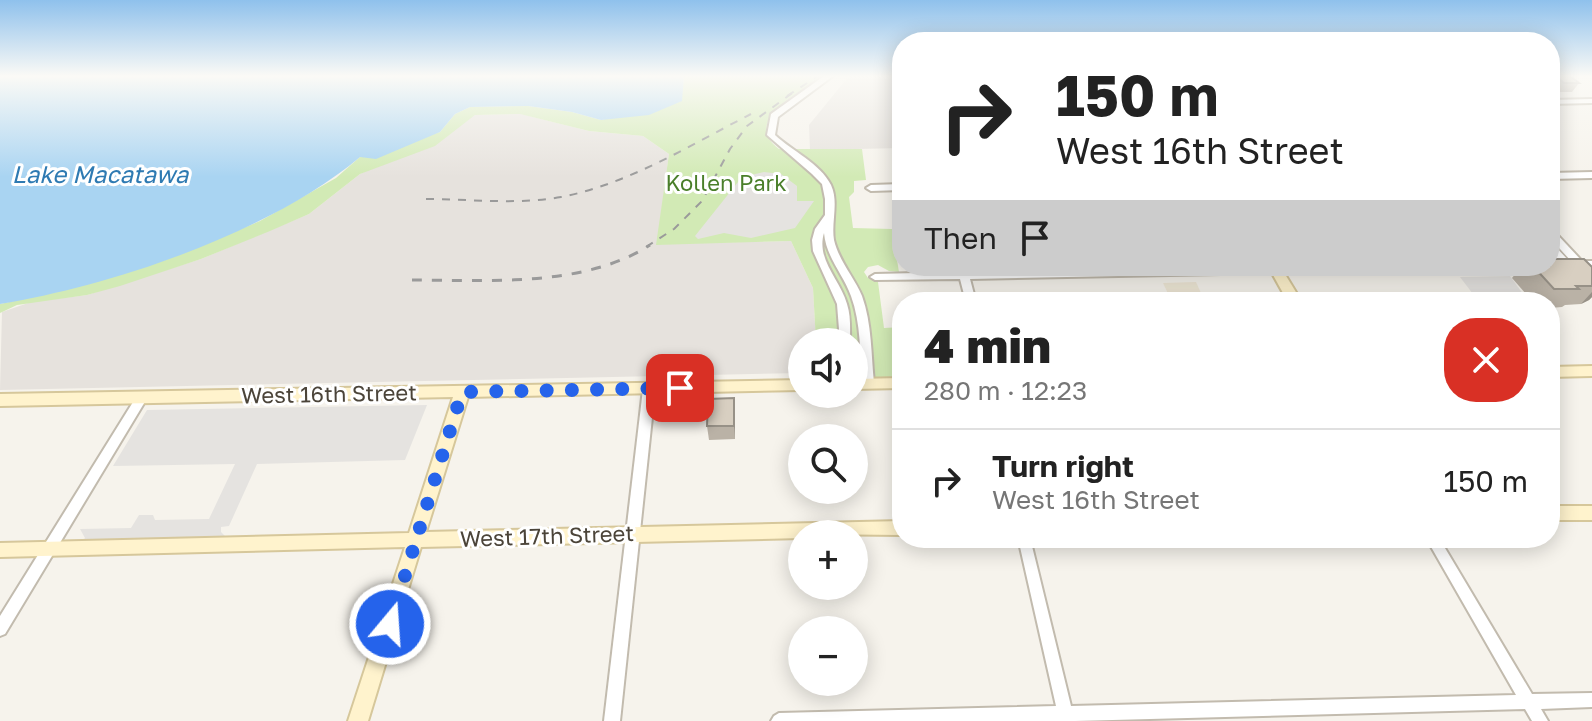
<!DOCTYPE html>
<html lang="en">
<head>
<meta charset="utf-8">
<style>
  body { margin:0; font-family:"Golos Text",sans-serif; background:#f2f2f2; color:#222; height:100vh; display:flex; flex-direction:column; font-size:30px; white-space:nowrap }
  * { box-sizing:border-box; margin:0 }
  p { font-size:26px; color:#767676 }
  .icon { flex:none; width:44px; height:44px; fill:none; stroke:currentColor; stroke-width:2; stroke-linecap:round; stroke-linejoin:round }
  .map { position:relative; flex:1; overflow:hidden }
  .sheet { position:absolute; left:892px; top:292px; width:668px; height:256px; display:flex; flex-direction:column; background:#fff; border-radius:32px; box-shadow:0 4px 20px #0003 }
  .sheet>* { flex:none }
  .top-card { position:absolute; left:892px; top:32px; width:668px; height:244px; border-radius:32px; box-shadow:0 4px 20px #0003; background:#fff; color:#222; overflow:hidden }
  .controls { position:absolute; left:788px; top:328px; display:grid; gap:16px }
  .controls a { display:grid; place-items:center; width:80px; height:80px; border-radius:50%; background:#fff; box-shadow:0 4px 20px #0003; font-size:40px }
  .pin { position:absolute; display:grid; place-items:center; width:68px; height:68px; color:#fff; margin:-34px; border-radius:16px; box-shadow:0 4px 12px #0006 }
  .me { position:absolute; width:88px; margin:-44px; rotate:18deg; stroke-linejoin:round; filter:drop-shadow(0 0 6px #0008) }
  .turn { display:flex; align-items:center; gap:28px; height:168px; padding:0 32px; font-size:36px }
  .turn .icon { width:104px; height:104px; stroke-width:2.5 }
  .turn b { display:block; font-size:56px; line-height:68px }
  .then { display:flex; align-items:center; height:76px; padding:0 32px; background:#0003; gap:16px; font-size:30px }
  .round { display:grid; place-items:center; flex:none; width:84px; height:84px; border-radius:32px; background:#f2f2f2 }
  .head { display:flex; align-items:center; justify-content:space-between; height:136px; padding:0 32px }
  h1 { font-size:48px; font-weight:800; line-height:60px }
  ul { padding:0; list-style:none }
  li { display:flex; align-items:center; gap:24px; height:104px; padding:0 32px; border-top:2px solid #e0e0e0 }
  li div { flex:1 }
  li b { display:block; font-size:30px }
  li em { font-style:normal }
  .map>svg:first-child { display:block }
</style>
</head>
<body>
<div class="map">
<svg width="1592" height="721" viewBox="0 0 1592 721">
  <rect width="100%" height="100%" fill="#f6f3ec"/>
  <g fill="#e6e2dd">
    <polygon points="849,76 902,76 902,148 810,150 809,125"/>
    <polygon points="521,114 589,131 643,136 669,154 657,244 791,241 813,288 816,342 802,342 802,373 0,390 2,312 31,302 87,295 201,259 309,214 360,174 475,115"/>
  </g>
  <polygon fill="#efe8d6" points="1196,282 1205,302 1172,302 1163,283"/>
  <path fill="#d2eab5" d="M684,76h140c-22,15 -84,44 -45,73h83l4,31 -12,1v11l-5,5 4,31 39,1 7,43 -10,-1 -11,-6 -10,2 -4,5 4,6 10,4 6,46 18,-1v50h-48v-35h-38l-3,-54 -22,-47 -135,4 13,-91 -26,-18 -54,-5 -69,-17 -45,1 -40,31 -75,28 -51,40 -39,17 -69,28 -81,27 -33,9 -70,10 -17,8v-9l65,-14 100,-30 95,-39 76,-43 25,-22 79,-24 15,-18 15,-7 58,-1 44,6 29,8 80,-19z"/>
  <g fill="#e5e3e0">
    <polygon points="764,172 781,174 797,186 797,201 814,201 795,228 751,238 724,233 698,239 695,236 742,177"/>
    <polygon points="1510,276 1529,302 1479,302 1460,277"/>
    <polygon points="427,405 405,460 257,464 229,526 221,527 221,532 226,537 82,542 85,538 80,529 131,528 139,515 153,515 155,520 209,519 235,464 113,466 147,410"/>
  </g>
  <path fill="#a9d4f2" d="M0,76h684l-2,25 -33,14 -48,5 -29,-8 -44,-6 -58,1 -15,7 -15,18 -64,27 -16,-2c-89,75 -245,128 -360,147z"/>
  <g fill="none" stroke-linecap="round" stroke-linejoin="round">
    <defs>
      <g id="street">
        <path d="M824,76h9l-55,41 -3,18c17,16 45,28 56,50 8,17 0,37 3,55 5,21 20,37 28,56 10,28 9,58 12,87l-2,3h-8l-2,-3c-2,-29 -1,-60 -11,-87 -8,-22 -25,-39 -27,-63 -8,27 16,46 23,71 4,12 3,26 3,38h-10l-3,-38 -24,-53 -1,-11 3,-11 10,-14v-16l-3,-15 -10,-10 -45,-39 4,-21z"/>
        <polygon points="1592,99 1592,103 1550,104 1550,100"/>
        <polygon points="1592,172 1592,178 1550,179 1550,173"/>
        <polygon points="902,184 902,190 871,191 866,188 871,185"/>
        <polygon points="1550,229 1553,230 1582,261 1592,261 1592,267 1588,267 1592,272 1592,281 1588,280 1577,268 1575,268 1576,270 1575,272 1571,273 1564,268 1546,267 1546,266 1550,266 1550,262 1558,261 1550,252 1550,243 1553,244 1569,261 1571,261 1550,238"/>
        <polygon points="957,266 967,266 968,272 1288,266 1475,266 1470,269 970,279 976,302 966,302 960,279 875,280 870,277 875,274 959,272"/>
        <polygon points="649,385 653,386 655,389 620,721 604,721 643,389 645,386"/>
        <polygon points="142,393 146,394 148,397 146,400 5,634 0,636 0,616 138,394"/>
        <polygon points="1018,538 1030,538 1071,706 1516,695 1426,538 1439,538 1532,694 1592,693 1592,707 1541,709 1548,721 1532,721 1525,709 1075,721 771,721 774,716 779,713 1056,706"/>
      </g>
      <g id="secondary">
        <polygon points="1268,266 1280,266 1302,302 1288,302"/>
        <polygon points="1592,366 1592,376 1550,377 1550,367"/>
        <polygon points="902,378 902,388 854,389 854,379"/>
        <polygon points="802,380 802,390 468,397 426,532 902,521 902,535 802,534 802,538 421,547 368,721 348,721 405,547 0,557 0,543 409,533 453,397 0,406 0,394"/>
        <rect x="1550" y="506" width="42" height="14"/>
      </g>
    </defs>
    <use href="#street" stroke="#c2bbae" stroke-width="4"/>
    <use href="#secondary" stroke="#d6c79b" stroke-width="4"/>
    <use href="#street" fill="#fff" fill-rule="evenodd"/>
    <use href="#secondary" fill="#fff3cd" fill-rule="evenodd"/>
    <g stroke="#9a9a9a" stroke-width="2" stroke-dasharray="8 8" stroke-linecap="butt">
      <polyline points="787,96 818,76"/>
      <path d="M426,199c45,0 90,6 135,-2 68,-13 129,-52 190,-83"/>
      <polyline points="646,247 674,229 702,201 730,149 747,126 795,91"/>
    </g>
    <path stroke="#9a9a9a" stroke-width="3" stroke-dasharray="10 10" stroke-linecap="butt" d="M412,280c76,0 171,8 238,-35"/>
  </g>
  <g fill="#bab2a6">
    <polygon points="1550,76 1570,76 1579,83 1572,92 1558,92 1550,85"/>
    <polygon points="1522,266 1592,267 1592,297 1589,300 1581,304 1565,305 1562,307 1550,308 1550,302 1533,302 1512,278"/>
    <polygon points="734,398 735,439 709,440 707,426"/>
  </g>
  <g fill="#979187">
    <polygon points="1592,292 1592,297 1589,300 1581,304"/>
    <polygon points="734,398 735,412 735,439 734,426"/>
  </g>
  <g fill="#d8cfc1" stroke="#979187" stroke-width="2">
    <polygon points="1556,76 1570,76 1579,83 1564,83"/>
    <polygon points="1550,259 1584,259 1592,267 1592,286 1576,286 1579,289 1554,289 1533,266 1550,266"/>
    <polygon points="734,398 734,426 707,426 708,399"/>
  </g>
  <linearGradient id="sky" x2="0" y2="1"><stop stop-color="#8fc1ec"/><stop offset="0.43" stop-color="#fbfaf6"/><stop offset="1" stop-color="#fbfaf6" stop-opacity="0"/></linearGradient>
  <rect width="1592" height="177" fill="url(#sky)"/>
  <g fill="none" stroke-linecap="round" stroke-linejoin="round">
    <polyline stroke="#2563eb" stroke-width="14" stroke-dasharray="0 25.2" points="390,624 462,392 680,388"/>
  </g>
  <g text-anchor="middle" stroke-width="6" stroke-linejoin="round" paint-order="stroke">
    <g font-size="22" fill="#4a7f2a" stroke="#fff">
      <text x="726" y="191">Kollen Park</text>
    </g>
    <g font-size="22" fill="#4b4439" stroke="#fff">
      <text transform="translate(329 394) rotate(-1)" y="8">West 16th Street</text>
      <text transform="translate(547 536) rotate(-2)" y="8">West 17th Street</text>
    </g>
    <g font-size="24" font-style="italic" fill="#2e7ab2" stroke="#fff">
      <text x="100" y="183">Lake Macatawa</text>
    </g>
  </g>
</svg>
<div class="controls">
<a><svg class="icon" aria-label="sound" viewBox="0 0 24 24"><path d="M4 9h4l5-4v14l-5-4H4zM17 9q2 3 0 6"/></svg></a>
<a><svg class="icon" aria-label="search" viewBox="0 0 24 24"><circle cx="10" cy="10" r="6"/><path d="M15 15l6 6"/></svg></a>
<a>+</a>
<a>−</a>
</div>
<div class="pin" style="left:680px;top:388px;background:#d93025"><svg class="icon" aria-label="arrive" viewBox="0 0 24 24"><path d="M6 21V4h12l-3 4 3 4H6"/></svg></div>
<svg class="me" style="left:390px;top:624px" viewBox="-20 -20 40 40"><circle r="17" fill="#2563eb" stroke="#fff" stroke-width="3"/><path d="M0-11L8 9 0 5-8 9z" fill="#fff"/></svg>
<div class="top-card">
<div class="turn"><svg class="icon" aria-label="right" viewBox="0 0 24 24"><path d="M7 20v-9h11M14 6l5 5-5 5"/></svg><div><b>150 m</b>West 16th Street</div></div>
<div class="then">Then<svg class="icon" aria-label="arrive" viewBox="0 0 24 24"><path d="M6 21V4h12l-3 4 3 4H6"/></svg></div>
</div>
<section class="sheet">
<div class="head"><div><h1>4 min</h1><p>280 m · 12:23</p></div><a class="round" style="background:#d93025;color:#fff"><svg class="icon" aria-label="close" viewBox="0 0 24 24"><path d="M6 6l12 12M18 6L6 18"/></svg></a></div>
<ul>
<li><svg class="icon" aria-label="right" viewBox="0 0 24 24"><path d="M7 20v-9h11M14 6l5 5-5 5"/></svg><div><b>Turn right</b><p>West 16th Street</p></div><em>150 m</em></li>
</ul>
</section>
</div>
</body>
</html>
